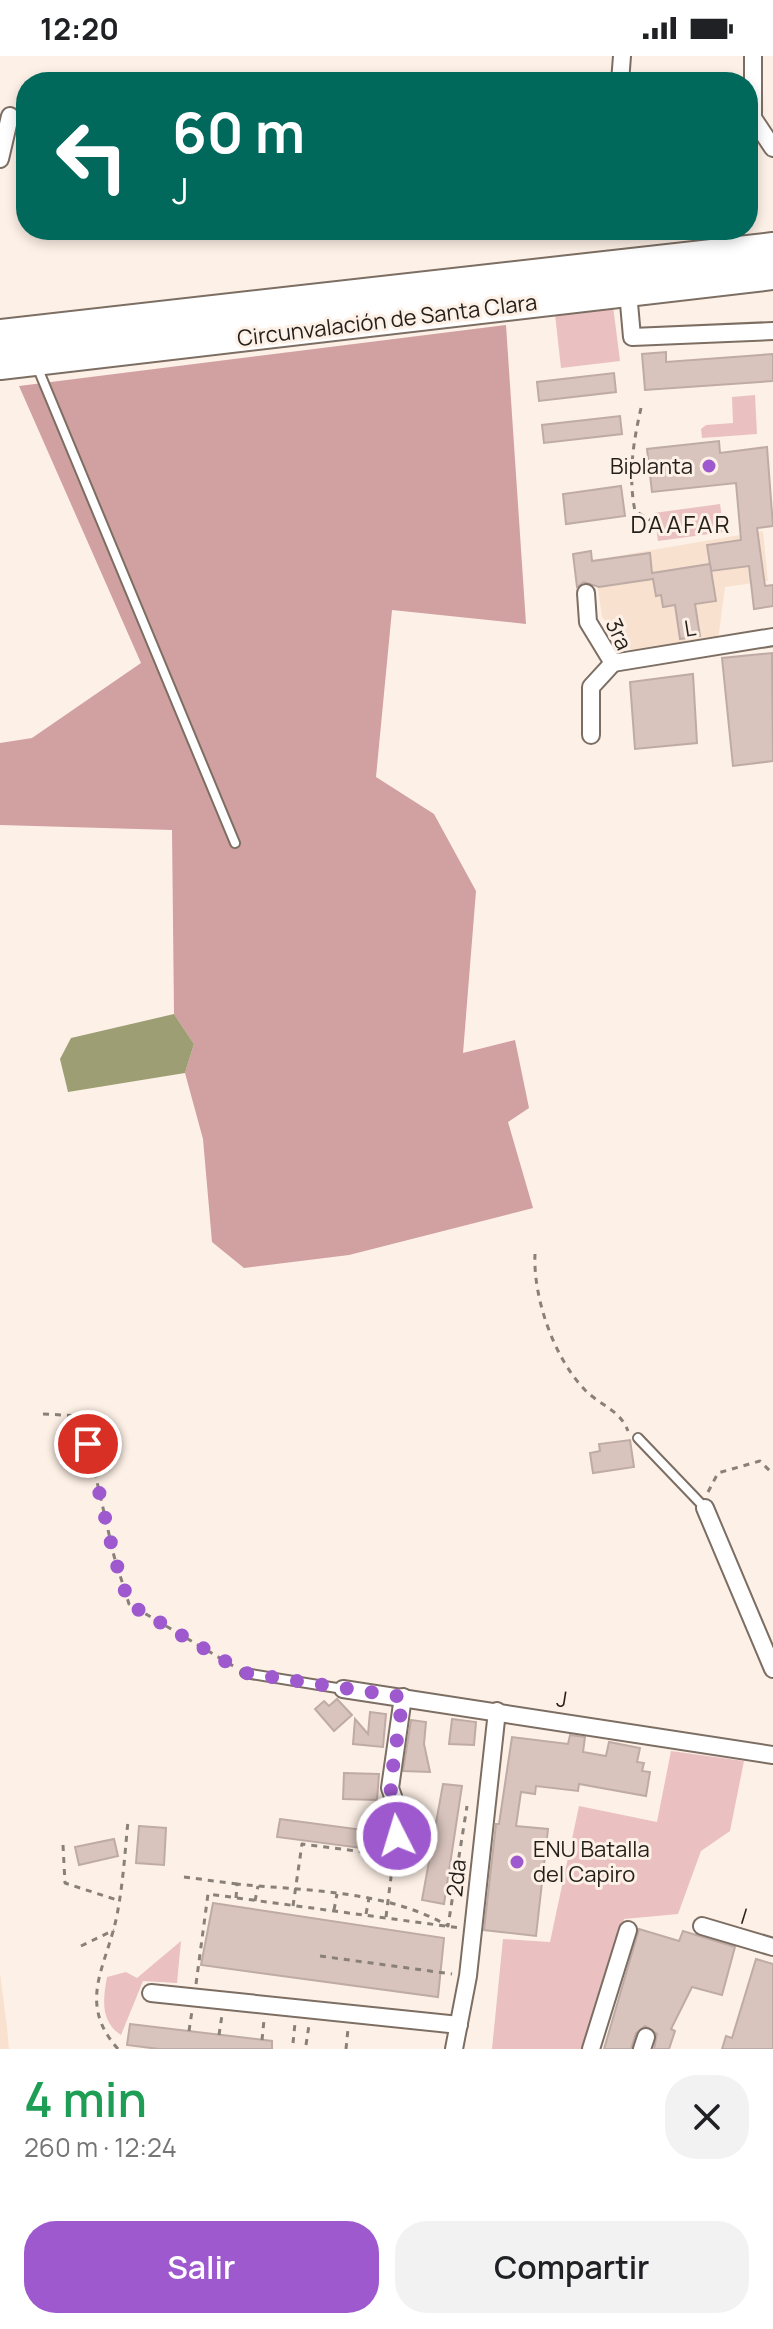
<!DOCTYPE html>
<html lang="es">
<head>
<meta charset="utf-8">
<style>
  body { margin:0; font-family:Manrope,sans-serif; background:#f2f2f2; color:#202124; height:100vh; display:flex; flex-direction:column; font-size:30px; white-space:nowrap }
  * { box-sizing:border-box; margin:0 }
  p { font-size:26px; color:#757577 }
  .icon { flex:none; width:44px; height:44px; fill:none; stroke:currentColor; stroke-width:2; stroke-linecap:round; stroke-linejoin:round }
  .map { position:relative; height:1993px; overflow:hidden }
  .panel { display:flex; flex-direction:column; background:#fff; flex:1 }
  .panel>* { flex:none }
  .top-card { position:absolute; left:16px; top:16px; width:742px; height:168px; border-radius:32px; box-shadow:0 4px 12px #0003; background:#00695c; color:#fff; overflow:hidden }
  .pin { position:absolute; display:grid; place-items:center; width:68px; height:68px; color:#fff; margin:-34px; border:4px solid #fff; border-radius:50%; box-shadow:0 2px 8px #0007 }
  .me { position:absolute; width:88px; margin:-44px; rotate:355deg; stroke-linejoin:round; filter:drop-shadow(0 0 6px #0008) }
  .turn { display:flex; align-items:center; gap:28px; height:168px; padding:0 24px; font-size:36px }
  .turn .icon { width:104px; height:104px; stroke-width:2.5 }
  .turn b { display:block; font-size:56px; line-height:68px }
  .round { display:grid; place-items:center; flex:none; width:84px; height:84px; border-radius:32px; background:#f2f2f2 }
  .summary { display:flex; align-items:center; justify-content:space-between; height:136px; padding:0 24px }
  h1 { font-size:48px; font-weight:600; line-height:60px; color:#1e9e55 }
  .action { display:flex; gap:16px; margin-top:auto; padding:16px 24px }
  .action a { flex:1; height:92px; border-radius:32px; background:#9e59ce; color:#fff; font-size:32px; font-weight:600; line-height:92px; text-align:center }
  .action a+a { background:#f2f2f2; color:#202124 }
  .status { display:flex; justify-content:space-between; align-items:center; height:56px; padding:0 40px; background:#fff; direction:ltr }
  .status svg { height:22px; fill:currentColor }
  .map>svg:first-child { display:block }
</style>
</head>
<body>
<div class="status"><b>12:20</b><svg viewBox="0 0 49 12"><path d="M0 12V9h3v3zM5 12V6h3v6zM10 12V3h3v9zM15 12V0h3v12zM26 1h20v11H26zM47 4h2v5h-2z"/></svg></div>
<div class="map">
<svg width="773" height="1993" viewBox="0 0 773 1993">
  <rect width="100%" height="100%" fill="#fdf0e6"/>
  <g fill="#f8e2cf">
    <polygon points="763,475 768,525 725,531 718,584 631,594 602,561 594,504"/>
    <polygon points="0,1917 7,1971 9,1993 0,1993"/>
  </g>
  <g fill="#eac0c1">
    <polygon points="613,250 620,305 561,312 555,258"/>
    <polygon points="755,339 757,378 702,382 701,373 706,369 733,367 732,341"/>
    <polygon points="720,448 724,476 658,485 654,457"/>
    <polygon points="671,1695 744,1705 730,1775 701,1795 678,1858 624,1863 582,1993 492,1993 503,1883 550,1886 579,1750 657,1766"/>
    <path d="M181,1885l-4,42 -34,-2 -22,54c-21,-14 -18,-36 -14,-58l19,-5 11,6z"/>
  </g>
  <polygon fill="#d1a0a1" points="506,269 526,568 392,554 376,721 434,758 476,835 463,997 515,984 529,1052 508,1066 533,1152 349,1199 244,1212 212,1186 203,1083 185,1017 194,988 174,958 172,774 0,769 0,687 32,682 141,607 19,330"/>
  <polygon fill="#9e9e75" points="174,958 194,988 185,1017 68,1036 60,1003 71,982"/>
  <g fill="#d8c4bd" stroke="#bfaba5" stroke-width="2">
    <polygon points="666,296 666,306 773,298 773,325 645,334 642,298"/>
    <polygon points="614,317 616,336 539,345 537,326"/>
    <polygon points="620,360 622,378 544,387 542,369"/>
    <polygon points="719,385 720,397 767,391 773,470 757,472 765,530 773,529 773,550 754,553 749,510 711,515 707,489 741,484 736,427 652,436 647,393"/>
    <polygon points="621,430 625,460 566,468 563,438"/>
    <polygon points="591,495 592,505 650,497 652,517 710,508 716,545 695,548 700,580 680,583 675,549 663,551 661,539 656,540 653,523 599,531 584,526 577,531 573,498"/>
    <polygon points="772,597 773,705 733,710 722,602"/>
    <polygon points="693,618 697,687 635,693 630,626"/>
    <polygon points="630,1384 634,1411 593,1417 590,1397 600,1395 599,1388"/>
    <polygon points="337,1643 352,1659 334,1675 315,1653 324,1645 329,1650"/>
    <polygon points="370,1656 386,1658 383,1691 353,1688 355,1663 368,1678"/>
    <polygon points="452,1663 476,1666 474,1689 449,1688"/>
    <polygon points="411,1664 426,1666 424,1688 430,1716 403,1715"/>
    <polygon points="570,1679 585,1681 583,1696 606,1700 609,1686 640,1692 637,1706 644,1707 642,1715 650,1716 646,1740 579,1728 578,1735 536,1730 535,1738 521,1736 516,1770 548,1773 536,1880 484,1874 496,1768 499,1768 512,1681 568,1688"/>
    <polygon points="344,1717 379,1718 377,1744 343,1743"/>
    <polygon points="443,1728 462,1730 444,1848 422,1844"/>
    <polygon points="280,1763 386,1777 384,1795 277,1781"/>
    <polygon points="139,1770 166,1772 164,1809 136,1807"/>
    <polygon points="114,1783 118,1800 79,1809 75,1791"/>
    <polygon points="213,1847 444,1882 438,1941 201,1909"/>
    <polygon points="639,1873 679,1885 683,1875 735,1891 722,1939 692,1931 671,1973 675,1975 669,1993 654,1993 657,1978 645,1970 636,1977 631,1993 604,1993"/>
    <polygon points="756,1903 773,1908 773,1993 722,1993 726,1980 732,1982"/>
    <polygon points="130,1968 272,1985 272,1993 159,1993 127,1989"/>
  </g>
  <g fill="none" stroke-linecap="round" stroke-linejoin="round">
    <defs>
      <g id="lane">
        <polyline points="36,308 235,787"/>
        <polyline points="638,1382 705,1452"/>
        <polyline points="245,1617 343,1633"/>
      </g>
      <g id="street">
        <polyline points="753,0 753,62 773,92"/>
        <polyline points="620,26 622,0"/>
        <polyline points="0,103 10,60"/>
        <polyline points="628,236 632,281 773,275"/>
        <polyline points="586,537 588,566 613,607 591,631 591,679"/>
        <polyline points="613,607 773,581"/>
        <polyline points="705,1452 773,1613"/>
        <polyline points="343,1633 773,1699"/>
        <polyline points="394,1800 400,1760 390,1732 403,1641"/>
        <polyline points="702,1870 773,1891"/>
        <polyline points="151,1937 459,1969"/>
        <polyline points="454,1993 468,1920 497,1655"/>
        <polyline points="591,1993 628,1874"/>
        <polyline points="642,1993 646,1981"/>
      </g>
      <g id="highway">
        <polyline points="0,279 773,192"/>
        <polyline points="0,308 773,218"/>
      </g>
    </defs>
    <use href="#lane" stroke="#7c6e63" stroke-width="12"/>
    <use href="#street" stroke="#7c6e63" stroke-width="20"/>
    <use href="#highway" stroke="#7c6e63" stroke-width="34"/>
    <g stroke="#898079" stroke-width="3" stroke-dasharray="6 6" stroke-linecap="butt">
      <path d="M641,352c-8,35 -13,68 -6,103l20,12"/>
      <path d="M535,1198c-2,44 19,104 50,136 16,16 35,20 43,41"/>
      <polyline points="43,1358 82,1360 114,1500 129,1548 235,1611"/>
      <polyline points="708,1436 718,1417 760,1405 773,1418"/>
      <polyline points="63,1789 65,1827 120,1845"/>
      <polyline points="184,1821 237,1828"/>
      <path d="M236,1842l1,-14c70,7 149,6 211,42l19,-120"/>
      <polyline points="255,1845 258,1830"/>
      <polyline points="293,1850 302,1788 379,1798"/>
      <polyline points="334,1854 337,1838"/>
      <polyline points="366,1858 369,1842"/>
      <polyline points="386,1861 392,1813"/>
      <polyline points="81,1890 114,1874"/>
      <polyline points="320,1900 452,1918"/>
      <polyline points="196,1928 208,1838 460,1872"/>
      <polyline points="189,1975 192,1955"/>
      <polyline points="219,1979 222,1959"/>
      <polyline points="262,1984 264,1964"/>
      <polyline points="293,1987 295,1967"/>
      <polyline points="306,1989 309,1969"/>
      <path d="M118,1993c-42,-47 -11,-83 -1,-134 6,-31 8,-63 11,-94"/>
      <polyline points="346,1993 348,1973"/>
    </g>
    <use href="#lane" stroke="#fff" stroke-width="8"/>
    <use href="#street" stroke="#fff" stroke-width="16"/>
    <use href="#highway" stroke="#fff" stroke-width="30"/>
  </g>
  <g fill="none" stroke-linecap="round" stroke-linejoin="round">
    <polyline stroke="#9e59ce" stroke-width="14" stroke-dasharray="0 25.2" points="88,1388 114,1500 129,1548 245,1617 403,1641 390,1732 400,1760 397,1780"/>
  </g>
  <g fill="#9e59ce" stroke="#fdf0e6" stroke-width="3">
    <circle cx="709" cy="410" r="8"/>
    <circle cx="517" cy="1806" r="8"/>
  </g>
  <g text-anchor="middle" stroke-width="6" stroke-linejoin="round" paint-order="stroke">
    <g font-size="22" fill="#241f1a" stroke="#fdf0e6">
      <text transform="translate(387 264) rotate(-7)" y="8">Circunvalación de Santa Clara</text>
      <text transform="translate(690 572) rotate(-9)" y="8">L</text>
      <text transform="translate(619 578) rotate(65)" y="8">3ra</text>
      <text transform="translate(562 1643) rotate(9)" y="8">J</text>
      <text transform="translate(456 1822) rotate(-84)" y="8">2da</text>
      <text transform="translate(744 1860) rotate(17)" y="8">I</text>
    </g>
    <g font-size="22" fill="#241f1a" stroke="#fdf0e6" text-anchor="end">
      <text x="693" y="418">Biplanta</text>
      <text x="533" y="1801" text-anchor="start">ENU Batalla<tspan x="533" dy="25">del Capiro</tspan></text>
    </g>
    <g font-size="24" letter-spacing="2" fill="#241f1a" stroke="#fdf0e6">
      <text x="681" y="477">DAAFAR</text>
    </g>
  </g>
</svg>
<div class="pin" style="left:88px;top:1388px;background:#d93025"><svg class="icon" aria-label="arrive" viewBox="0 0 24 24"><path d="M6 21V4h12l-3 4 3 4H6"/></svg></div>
<svg class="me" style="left:397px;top:1780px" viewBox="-20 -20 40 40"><circle r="17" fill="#9e59ce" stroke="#fff" stroke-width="3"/><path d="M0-11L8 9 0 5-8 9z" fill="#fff"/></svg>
<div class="top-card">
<div class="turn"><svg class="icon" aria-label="left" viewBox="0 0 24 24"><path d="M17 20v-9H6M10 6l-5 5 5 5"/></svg><div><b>60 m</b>J</div></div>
</div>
</div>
<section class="panel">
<div class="summary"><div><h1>4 min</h1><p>260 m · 12:24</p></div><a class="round"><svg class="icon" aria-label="close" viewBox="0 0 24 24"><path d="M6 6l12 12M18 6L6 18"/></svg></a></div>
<div class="action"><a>Salir</a><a>Compartir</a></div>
</section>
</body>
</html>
